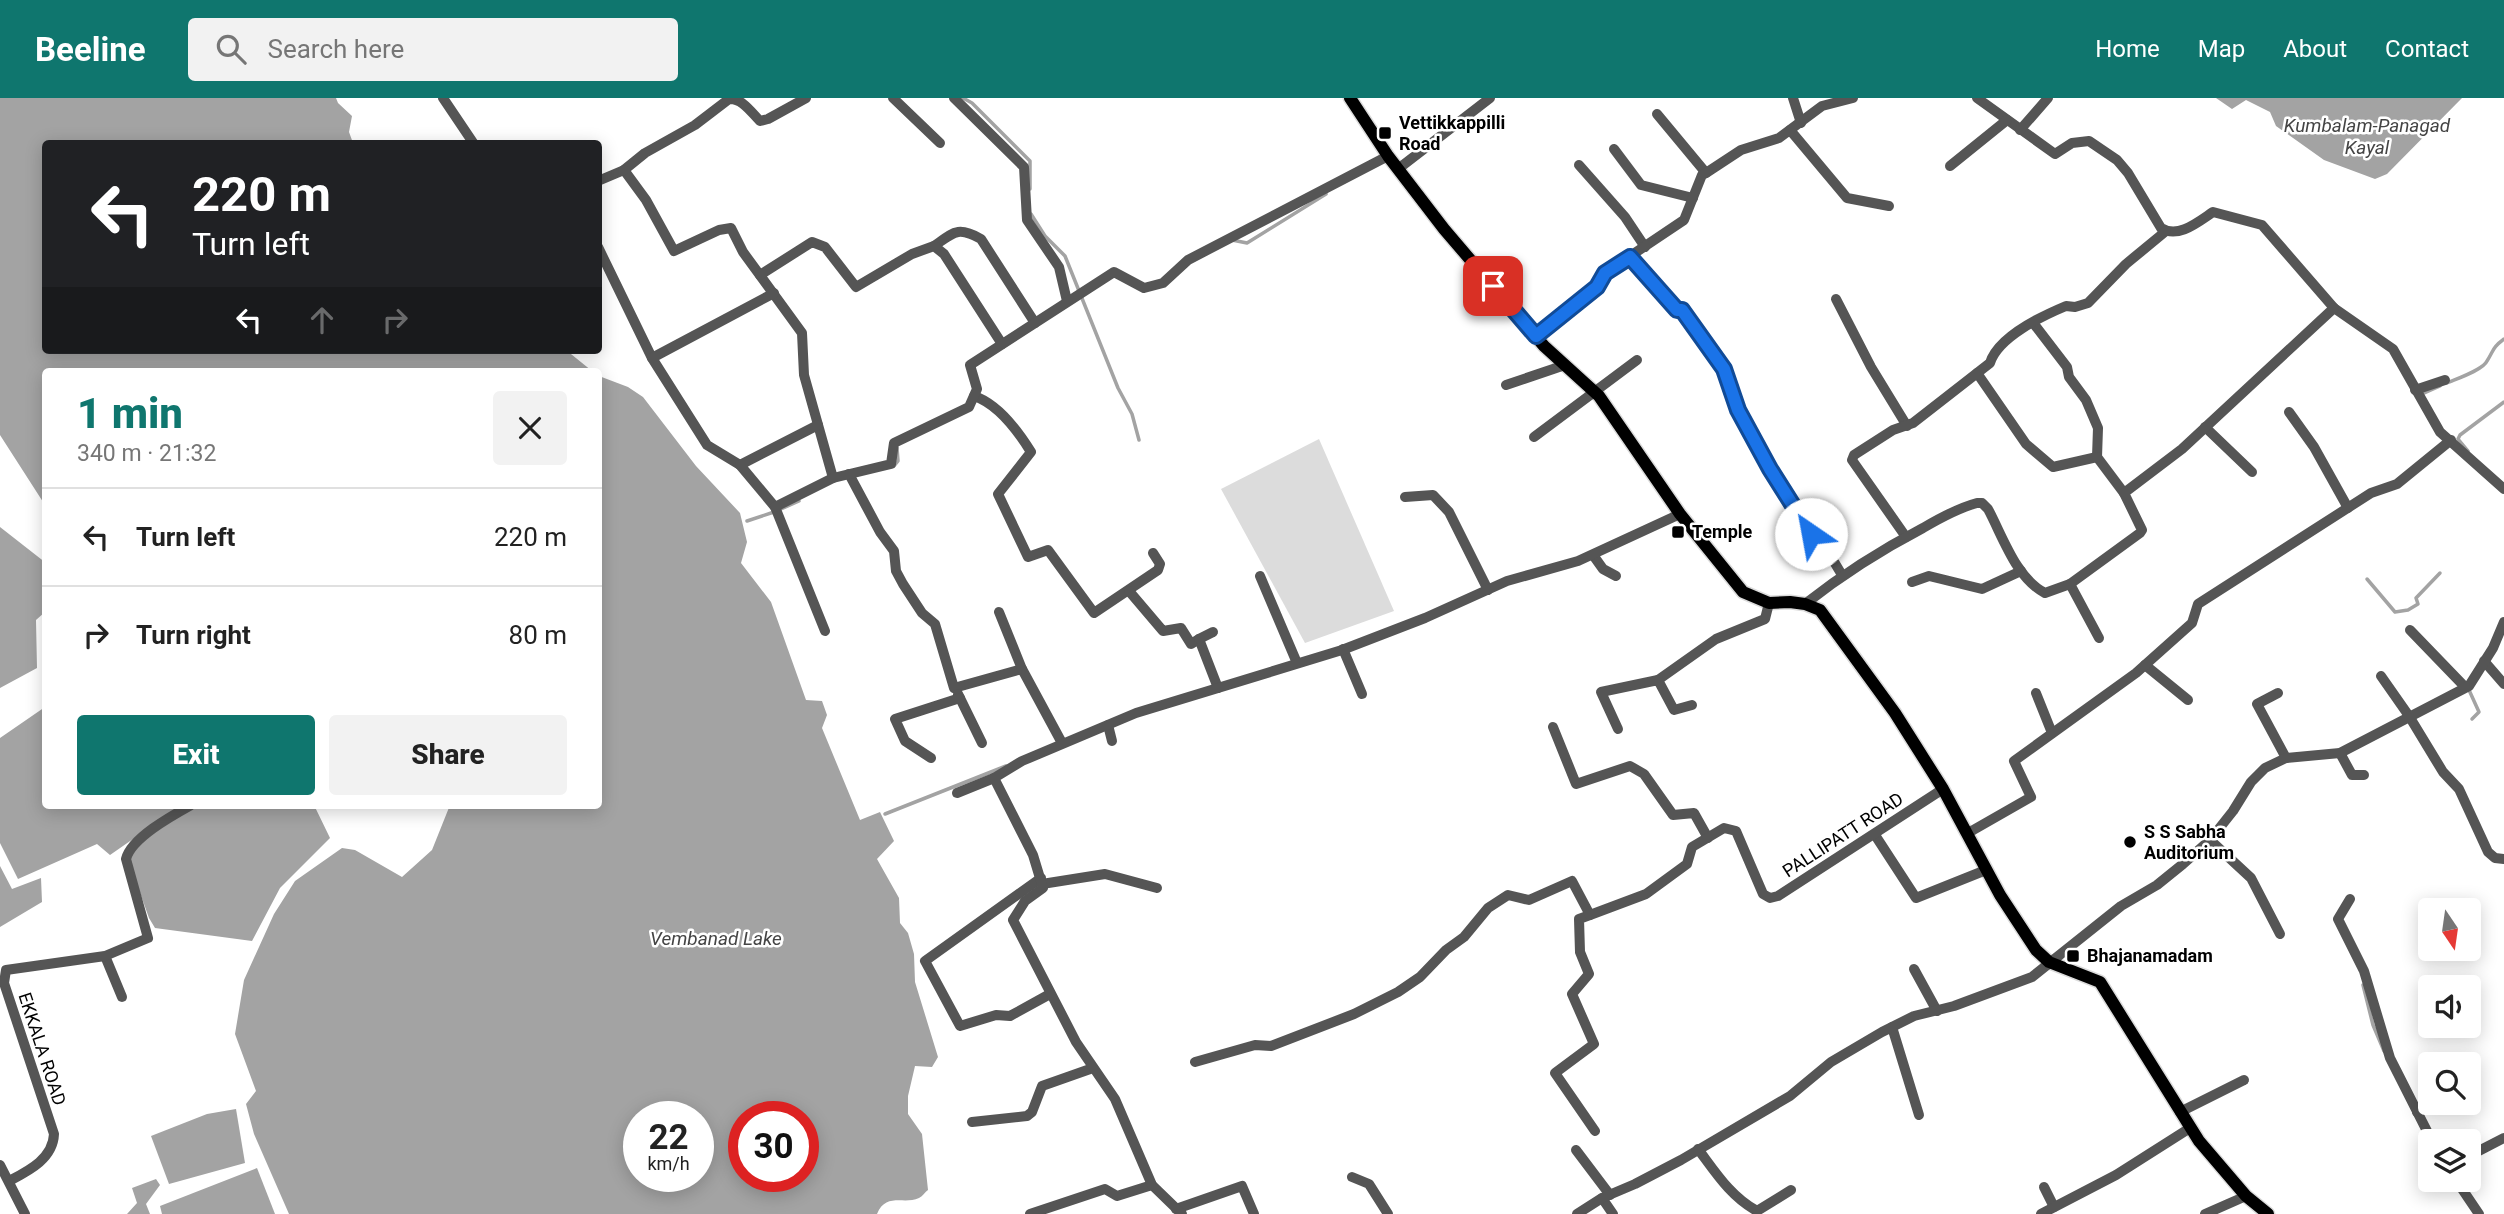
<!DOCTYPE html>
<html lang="en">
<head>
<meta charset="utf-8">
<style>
  body { margin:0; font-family:Roboto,sans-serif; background:#f2f2f2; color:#222; height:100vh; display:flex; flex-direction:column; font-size:26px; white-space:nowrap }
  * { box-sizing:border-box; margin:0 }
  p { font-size:23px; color:#767676 }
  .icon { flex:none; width:38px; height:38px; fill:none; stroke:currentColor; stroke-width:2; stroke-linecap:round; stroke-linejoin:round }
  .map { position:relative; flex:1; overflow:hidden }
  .panel { position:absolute; left:42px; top:270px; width:560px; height:441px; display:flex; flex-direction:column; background:#fff; border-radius:7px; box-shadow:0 4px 18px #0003 }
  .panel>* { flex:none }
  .top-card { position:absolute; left:42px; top:42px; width:560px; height:214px; border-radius:7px; box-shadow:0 4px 18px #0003; background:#202124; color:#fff; overflow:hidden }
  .needle { width:46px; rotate:167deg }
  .tools { position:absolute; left:2418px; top:800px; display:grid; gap:14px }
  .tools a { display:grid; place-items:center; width:63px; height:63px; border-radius:7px; background:#fff; box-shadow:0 4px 18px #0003; font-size:35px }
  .speed { position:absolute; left:623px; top:1003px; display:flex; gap:14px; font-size:35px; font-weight:700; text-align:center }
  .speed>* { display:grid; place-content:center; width:91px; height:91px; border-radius:50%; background:#fff; box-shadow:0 4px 18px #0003; line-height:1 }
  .speed small { font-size:18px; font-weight:400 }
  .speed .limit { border:10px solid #d22; background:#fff; color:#111 }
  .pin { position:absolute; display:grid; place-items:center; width:60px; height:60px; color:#fff; margin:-30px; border-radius:14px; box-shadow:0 4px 10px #0006 }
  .me { position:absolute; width:77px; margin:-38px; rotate:327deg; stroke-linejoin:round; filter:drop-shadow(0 0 5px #0008) }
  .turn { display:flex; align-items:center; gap:24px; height:147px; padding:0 35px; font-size:32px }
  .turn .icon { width:91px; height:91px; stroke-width:2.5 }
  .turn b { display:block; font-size:49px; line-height:60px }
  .lanes { display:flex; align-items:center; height:66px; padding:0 35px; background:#0003; justify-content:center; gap:35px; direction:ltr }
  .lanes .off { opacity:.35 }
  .round { display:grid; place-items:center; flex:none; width:74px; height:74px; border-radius:7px; background:#f2f2f2 }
  .summary { display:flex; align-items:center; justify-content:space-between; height:119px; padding:0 35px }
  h1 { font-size:42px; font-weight:800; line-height:52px; color:#0f766e }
  .cta { display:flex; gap:14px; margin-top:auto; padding:14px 35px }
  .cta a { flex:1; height:80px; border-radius:7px; background:#0f766e; color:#fff; font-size:28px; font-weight:800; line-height:80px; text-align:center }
  .cta a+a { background:#f2f2f2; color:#222 }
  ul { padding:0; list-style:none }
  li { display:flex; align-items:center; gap:21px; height:98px; padding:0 35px; border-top:2px solid #e0e0e0 }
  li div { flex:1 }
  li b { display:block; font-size:26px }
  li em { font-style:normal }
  header { display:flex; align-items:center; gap:42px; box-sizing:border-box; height:98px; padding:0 35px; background:#0f766e; color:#fff }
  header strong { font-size:33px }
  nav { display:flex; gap:38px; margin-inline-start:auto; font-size:24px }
  .search { width:490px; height:63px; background:#f2f2f2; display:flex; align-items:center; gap:18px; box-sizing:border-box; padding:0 24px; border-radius:7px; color:#767676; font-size:26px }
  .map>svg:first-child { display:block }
</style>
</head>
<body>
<header>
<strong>Beeline</strong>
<div class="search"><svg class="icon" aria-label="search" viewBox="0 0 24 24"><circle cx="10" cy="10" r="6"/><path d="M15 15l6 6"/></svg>Search here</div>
<nav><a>Home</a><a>Map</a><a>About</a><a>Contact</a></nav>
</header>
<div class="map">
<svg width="2504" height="1116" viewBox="0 0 2504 1116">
  <rect width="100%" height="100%" fill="#fff"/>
  <polygon fill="#dcdcdc" points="1319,341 1394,513 1305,545 1221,391"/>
  <g fill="#a3a3a3" fill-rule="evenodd">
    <polygon points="0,0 336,0 338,5 352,18 349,34 353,45 46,46 46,252 566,252 592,273 46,273 45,407 0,337"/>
    <polygon points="2216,0 2462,0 2387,76 2375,81 2324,62 2276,28 2270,14 2246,2 2232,11"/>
    <path d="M599,278l29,11 15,10 53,69 44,47 7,29 -6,21 30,39 35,98 16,1 5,14 -5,13 38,92 20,-8 14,29 -17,18 22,39 1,25 8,10 6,21 1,28 23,75 -6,10 -17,-1 -7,30v18l14,20 6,56c-3,2 -5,6 -9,8 -15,7 -33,-6 -42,16h-588l-35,-80 -8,-30 10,-13 -21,-57 9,-54 30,-66 21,-33 47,-33 13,2 47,27 30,-27 18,-45h148zM639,1018h59v60h-59zM803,1018v60h-59v-60z"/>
    <polygon points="0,429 46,465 45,514 36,522 37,570 0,590"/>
    <polygon points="45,609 46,707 182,707 110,757 97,746 18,781 0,745 0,640"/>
    <path d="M196,707h118l16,33 -50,50 -28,53 -97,-13 -6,-10 -21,-59c16,-24 44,-39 68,-54z"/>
    <polygon points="0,768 12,791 41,780 42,804 0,829"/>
    <polygon points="236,1011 245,1065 169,1086 151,1038 207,1016"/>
    <polygon points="257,1070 275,1116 162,1116 160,1108"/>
    <polygon points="156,1081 160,1087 146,1106 150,1116 127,1116 137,1105 132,1090"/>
  </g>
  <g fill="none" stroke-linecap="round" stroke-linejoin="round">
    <g stroke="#a3a3a3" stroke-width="3.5">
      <polyline points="963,0 972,5 1030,63 1030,91"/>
      <polyline points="1031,116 1045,138 1065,158 1118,290 1132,316 1139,342"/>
      <polyline points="1232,142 1247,145 1326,96"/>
      <path d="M2447,285c9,-4 36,-13 40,-22 7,-11 5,-13 17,-22"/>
      <polyline points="2422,296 2440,288"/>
      <polyline points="2468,353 2458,341 2460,337 2504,304"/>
      <polyline points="894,368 898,363 897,350"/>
      <polyline points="781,411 799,403"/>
      <polyline points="747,423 774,414"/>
      <polyline points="2367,481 2395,514 2408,512 2418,506 2416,500 2440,475"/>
      <polyline points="2469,592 2479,614 2472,621"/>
      <polyline points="885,716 1006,668"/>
      <polyline points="2363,887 2373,927 2384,953"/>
    </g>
    <defs>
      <polyline id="major" points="1350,0 1388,58 1444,131 1544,248 1599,298 1680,416 1743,494 1769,505 1790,504 1805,506 1820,512 1895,615 1943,691 2000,797 2036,852 2049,864 2100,884 2199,1043 2246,1098 2268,1116"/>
    </defs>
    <use href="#major" stroke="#dbdbdb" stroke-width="15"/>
    <g stroke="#555" stroke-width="10">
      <polyline points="443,0 474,46"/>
      <path d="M806,0l-38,21 -8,2c-9,-9 -18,-23 -31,-22l-34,26 -50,28 -21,17 22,30 28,51 45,-21 12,-2 12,24 59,81 2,42 29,103"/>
      <polyline points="893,0 940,45"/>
      <polyline points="954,0 1024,69 1027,122 1059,169 1067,203"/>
      <polyline points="1793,0 1801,25"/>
      <path d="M1977,0l78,56 17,-11 17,-2 28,19 11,13 33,55c17,11 37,-6 52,-16l49,13 72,83 59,41 47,83 64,57"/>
      <polyline points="1657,16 1706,75"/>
      <polyline points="1790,32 1847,100 1889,108"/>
      <polyline points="2020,32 2048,0"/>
      <polyline points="1614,51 1641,87 1693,100"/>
      <polyline points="1579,67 1625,119 1645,149"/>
      <polyline points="1950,68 2007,22"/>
      <polyline points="1398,71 1490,0"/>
      <polyline points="598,83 624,72"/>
      <path d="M934,148c20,-14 24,-20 47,-7l54,84"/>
      <polyline points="598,149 652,260 707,347 740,367"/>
      <polyline points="1630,159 1677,212 1682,212 1724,271 1738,312 1770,371 1802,424 1819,449 1827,452 1842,477"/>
      <polyline points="760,177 812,144 825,149 856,189 912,156 934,148 944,156 1002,246"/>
      <polyline points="1836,201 1871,269 1907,328"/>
      <polyline points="2034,226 2067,269 2069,279 2086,302 2098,330 2097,359 2124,395"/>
      <polyline points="1536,238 1597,189 1605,175 1684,122 1702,77 1706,75 1741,52 1779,40 1822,8 1853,0"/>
      <polyline points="652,260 774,195"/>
      <polyline points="1977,275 2026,346 2053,369 2097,359"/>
      <polyline points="1506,287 1565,267"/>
      <polyline points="2415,292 2445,282"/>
      <path d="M974,298c24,8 44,35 57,56l-33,42 30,63 20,-7 46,63 64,-43 2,-6 -7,-11"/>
      <polyline points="2289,314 2314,349 2348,410"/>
      <polyline points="818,327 740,367 775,409 825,533"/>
      <polyline points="2205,329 2252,374"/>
      <polyline points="1534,339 1637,262"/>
      <polyline points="849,376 880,434 894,453 896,473 903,486 922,515 935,526 954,590 1022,571 1062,645"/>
      <polyline points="1405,399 1433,397 1449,414 1488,492"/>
      <polyline points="775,409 833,380 891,366 894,345 969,309 977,291 970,267 1114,174 1144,190 1163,185 1188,162 1388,58"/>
      <path d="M1906,439l-54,-77 2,-5 39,-25 20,-7 77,-60c8,-26 52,-47 76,-57l9,1 13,-4 38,-39 40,-33"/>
      <polyline points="1593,457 1603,471 1616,478"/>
      <polyline points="1260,478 1297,565"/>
      <polyline points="1912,484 1929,478 1982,491 2021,473"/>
      <polyline points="2070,486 2099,540"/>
      <polyline points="1129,493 1163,533 1181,530 1191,546 1199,541 1218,590"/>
      <path d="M1805,506c38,-30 76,-54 118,-76 17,-10 35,-20 54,-25h5l6,6c15,28 28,69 57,84l25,-9 70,-51 2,-3 -18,-37 58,-44 152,-141"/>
      <polyline points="999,514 1022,571"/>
      <polyline points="2410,532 2465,589"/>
      <polyline points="1199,541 1213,534"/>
      <polyline points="1343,551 1362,596"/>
      <polyline points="2484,563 2504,586"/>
      <polyline points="2145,567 2188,602"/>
      <polyline points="2381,578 2409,618 2443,674 2459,691 2488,754 2495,760 2504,761"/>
      <polyline points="1658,582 1716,541 1765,521 1769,505"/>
      <polyline points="2036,595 2052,635"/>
      <polyline points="2278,595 2257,606 2286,660"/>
      <polyline points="958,596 982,645"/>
      <polyline points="1108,627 1112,643"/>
      <polyline points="1553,629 1576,686 1630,668 1644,676 1673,717 1694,715 1708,740"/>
      <polyline points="1618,631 1601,594 1658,582 1674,612 1692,607"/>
      <polyline points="2340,655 2352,677 2364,677"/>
      <polyline points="931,660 905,643 895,621 960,600"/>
      <polyline points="957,695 994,680"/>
      <polyline points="1968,735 2031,699 2014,663 2136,575 2192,525 2198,506 2371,395 2397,386 2451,342"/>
      <polyline points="1875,737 1916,800 1986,772"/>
      <polyline points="2210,742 2251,780 2280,836"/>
      <polyline points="1041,780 925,863 960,928 996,917 1010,918 1050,896"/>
      <polyline points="1042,786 1105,776 1157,790"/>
      <polyline points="2350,801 2338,821 2364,873 2390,960 2432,1043"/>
      <polyline points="1590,817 1579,821 1580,854 1589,876 1572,896 1594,946 1555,975 1595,1033"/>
      <polyline points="105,858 122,899"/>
      <polyline points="1914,871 1937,913"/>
      <polyline points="1892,929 1919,1017"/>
      <polyline points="1195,964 1255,947 1271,948 1354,916 1398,894 1420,879 1446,852 1464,839 1488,810 1508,797 1529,802 1572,783 1590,817 1646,796 1687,766 1692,749 1724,730 1736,733 1763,796 1770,800 1778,798 1943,691"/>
      <polyline points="2180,1014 2244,982"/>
      <polyline points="2417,1014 2433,1004"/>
      <polyline points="972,1024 1027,1018 1032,1014 1042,988 1093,970"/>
      <path d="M1698,1051c18,24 33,48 59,62l34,-21"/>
      <polyline points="1576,1052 1610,1097"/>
      <polyline points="2469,1058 2504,1040"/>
      <polyline points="0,1067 25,1116"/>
      <polyline points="1352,1079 1369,1086 1388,1116"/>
      <polyline points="2456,1082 2479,1116"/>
      <path d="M9,1083c19,-10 44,-22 45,-47l-50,-151 2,-13 99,-14 43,-18 -22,-79c5,-21 47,-44 65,-54"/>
      <polyline points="2044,1089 2054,1109"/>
      <polyline points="1602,1100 1613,1116"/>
      <polyline points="1176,1111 1242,1088 1254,1116"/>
      <polyline points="1030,1116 1105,1091 1117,1098 1152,1087"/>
      <polyline points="1182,1116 1152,1087 1115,1001 1076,944 1013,822 1025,803 1043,790 1033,757 994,680 1022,663 1136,615 1342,552 1425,520 1507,483 1578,463 1680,416"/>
      <polyline points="1577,1116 1602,1100 1635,1086 1681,1062 1790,998 1831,964 1882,934 1914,918 1954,908 2032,879 2121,808 2157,787 2183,766 2210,742 2233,713 2251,684 2265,670 2286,660 2340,655 2469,588 2493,550 2504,524"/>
      <polyline points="2041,1116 2116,1077 2190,1030"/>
      <polyline points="2205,1116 2246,1098"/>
    </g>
    <use href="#major" stroke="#000" stroke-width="12"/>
  </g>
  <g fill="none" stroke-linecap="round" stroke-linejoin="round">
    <defs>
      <polyline id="route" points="1493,188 1536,238 1597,189 1605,175 1630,159 1677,212 1682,212 1724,271 1738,312 1770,371 1811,436"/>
    </defs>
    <use href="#route" stroke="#114b97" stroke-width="18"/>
    <use href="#route" stroke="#1a73e8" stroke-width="12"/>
  </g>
  <g fill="#000" stroke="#fff" stroke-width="2.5">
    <rect x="1378" y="28" width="14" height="14" rx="3.5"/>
    <rect x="1671" y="427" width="14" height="14" rx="3.5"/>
    <circle cx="2130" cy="744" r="7"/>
    <rect x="2066" y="851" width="14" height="14" rx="3.5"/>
  </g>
  <g text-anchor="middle" stroke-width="5" stroke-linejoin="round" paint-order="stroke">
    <g font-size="18" font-weight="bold" fill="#000" stroke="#fff" text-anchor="start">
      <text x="1399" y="31">Vettikkappilli<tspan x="1399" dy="21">Road</tspan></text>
      <text x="1692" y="440">Temple</text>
      <text x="2144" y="740">S S Sabha<tspan x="2144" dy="21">Auditorium</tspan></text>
      <text x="2087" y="864">Bhajanamadam</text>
    </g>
    <g font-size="18" fill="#000" stroke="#fff">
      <text transform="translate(1843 737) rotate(-33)" y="6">PALLIPATT ROAD</text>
      <text transform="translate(42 951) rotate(72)" y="6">EKKALA ROAD</text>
    </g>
    <g font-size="19" font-style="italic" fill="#444" stroke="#fff">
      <text x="2367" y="34">Kumbalam-Panagad<tspan x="2367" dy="22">Kayal</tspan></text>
      <text x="716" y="847">Vembanad Lake</text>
    </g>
  </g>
</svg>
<div class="tools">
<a><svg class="needle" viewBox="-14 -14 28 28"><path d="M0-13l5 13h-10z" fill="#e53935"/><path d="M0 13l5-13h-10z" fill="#767676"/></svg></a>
<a><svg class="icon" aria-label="sound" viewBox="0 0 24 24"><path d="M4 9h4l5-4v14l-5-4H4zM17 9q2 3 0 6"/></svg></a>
<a><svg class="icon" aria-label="search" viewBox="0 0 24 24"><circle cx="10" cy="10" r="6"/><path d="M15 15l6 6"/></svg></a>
<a><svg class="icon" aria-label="layers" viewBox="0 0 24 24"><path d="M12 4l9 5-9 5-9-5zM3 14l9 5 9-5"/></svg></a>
</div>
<div class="speed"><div>22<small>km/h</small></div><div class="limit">30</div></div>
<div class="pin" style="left:1493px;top:188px;background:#d93025"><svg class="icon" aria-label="arrive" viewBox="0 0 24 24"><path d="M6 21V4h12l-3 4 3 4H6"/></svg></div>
<svg class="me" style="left:1811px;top:436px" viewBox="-20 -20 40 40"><circle r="19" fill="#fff"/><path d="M0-13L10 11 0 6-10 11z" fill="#1a73e8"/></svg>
<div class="top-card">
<div class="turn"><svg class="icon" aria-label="left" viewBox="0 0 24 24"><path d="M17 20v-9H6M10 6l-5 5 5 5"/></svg><div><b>220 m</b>Turn left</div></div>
<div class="lanes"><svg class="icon" aria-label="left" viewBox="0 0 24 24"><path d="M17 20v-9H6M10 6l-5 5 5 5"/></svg><svg class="icon off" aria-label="ahead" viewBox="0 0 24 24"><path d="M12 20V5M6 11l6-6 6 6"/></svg><svg class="icon off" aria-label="right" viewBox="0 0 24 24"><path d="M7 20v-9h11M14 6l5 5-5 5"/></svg></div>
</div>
<section class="panel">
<div class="summary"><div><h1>1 min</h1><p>340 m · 21:32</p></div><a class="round"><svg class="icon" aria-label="close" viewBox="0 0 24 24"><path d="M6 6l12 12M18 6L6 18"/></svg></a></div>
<ul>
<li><svg class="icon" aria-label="left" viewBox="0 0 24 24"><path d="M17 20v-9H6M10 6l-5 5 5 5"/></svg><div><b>Turn left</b></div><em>220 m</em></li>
<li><svg class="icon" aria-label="right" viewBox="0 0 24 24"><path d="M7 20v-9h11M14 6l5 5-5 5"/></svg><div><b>Turn right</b></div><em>80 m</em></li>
</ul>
<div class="cta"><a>Exit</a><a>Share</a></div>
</section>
</div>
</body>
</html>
